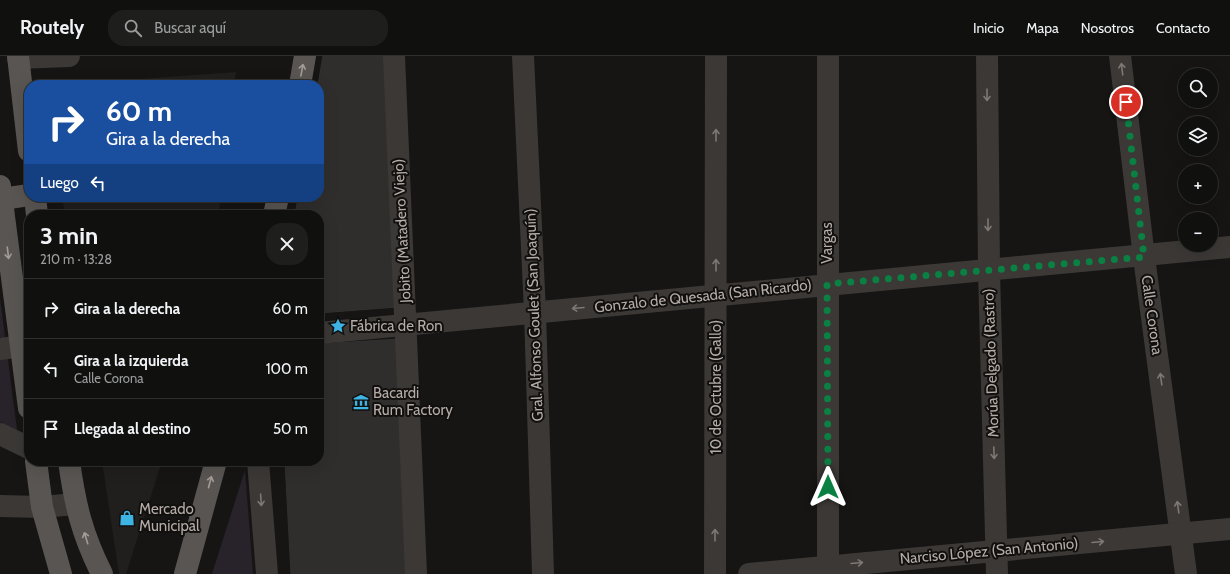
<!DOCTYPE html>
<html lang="es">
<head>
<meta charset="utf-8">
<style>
  body { margin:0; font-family:Cabin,sans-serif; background:#1e1e1d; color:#f1f3f6; height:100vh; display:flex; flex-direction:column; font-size:15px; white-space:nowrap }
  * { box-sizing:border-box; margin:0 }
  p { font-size:13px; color:#9c9d9e }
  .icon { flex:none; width:22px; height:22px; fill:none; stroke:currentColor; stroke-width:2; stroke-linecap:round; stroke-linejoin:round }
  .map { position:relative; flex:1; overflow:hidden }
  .details { position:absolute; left:24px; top:154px; width:300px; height:256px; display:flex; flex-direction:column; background:#10100f; border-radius:16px; box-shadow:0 4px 16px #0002,0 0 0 1px #30302f }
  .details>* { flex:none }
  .hud { position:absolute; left:24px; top:24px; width:300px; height:122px; border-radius:16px; box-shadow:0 4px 16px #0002,0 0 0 1px #30302f; background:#1a4fa0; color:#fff; overflow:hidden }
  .buttons { position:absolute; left:1178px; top:12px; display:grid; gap:8px }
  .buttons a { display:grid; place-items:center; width:40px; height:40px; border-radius:50%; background:#10100f; box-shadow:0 4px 16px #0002,0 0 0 1px #30302f; font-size:20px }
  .pin { position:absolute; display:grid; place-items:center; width:34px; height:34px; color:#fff; margin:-17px; border:2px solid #fff; border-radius:50%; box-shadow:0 1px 4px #0007 }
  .me { position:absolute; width:44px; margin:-22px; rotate:0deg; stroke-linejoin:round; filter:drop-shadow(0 0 3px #0008) }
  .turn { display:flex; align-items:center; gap:14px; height:84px; padding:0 16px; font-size:18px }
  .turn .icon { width:52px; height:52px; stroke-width:2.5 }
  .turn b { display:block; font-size:28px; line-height:34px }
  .then { display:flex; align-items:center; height:38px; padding:0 16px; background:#0003; gap:8px; font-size:15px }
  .round { display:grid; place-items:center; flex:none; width:42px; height:42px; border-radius:16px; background:#1e1e1d }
  .overview { display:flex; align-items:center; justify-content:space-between; height:68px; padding:0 16px }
  h1 { font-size:24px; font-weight:800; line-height:30px }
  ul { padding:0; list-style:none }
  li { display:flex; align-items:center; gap:12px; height:60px; padding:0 16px; border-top:1px solid #30302f }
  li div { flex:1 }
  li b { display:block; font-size:15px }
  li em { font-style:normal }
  header { display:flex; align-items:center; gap:24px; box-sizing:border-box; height:56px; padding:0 20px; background:#10100f; border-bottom:1px solid #30302f }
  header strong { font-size:19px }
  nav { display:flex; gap:22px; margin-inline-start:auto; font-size:14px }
  .search { width:280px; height:36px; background:#1e1e1d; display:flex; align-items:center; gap:10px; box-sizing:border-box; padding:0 14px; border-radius:16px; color:#9c9d9e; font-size:15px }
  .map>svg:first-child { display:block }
</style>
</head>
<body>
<header>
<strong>Routely</strong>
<div class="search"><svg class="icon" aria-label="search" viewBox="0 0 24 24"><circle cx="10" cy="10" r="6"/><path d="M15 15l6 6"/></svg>Buscar aquí</div>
<nav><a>Inicio</a><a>Mapa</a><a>Nosotros</a><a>Contacto</a></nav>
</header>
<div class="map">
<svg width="1230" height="518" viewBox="0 0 1230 518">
  <rect width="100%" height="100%" fill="#161514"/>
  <g fill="#201f1d">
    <polygon points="236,16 234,29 59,29"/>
    <polygon points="62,141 221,141 218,159 65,159"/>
    <polygon points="102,405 162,405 126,518 119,518"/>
  </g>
  <g fill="#28232b">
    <polygon points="0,242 17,374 0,366"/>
    <polygon points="245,414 253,518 212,518"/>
  </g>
  <g fill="#302e2c" stroke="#32312f">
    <polygon points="323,0 386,0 397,251 319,257 319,159 295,159 298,141 319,141 318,29"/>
    <polygon points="399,283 411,518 291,518 285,405 319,405 319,288"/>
  </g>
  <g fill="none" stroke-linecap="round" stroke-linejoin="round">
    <g stroke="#3b3836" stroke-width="22">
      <polyline points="394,0 416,518"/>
      <polyline points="523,0 535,256 543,518"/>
      <polyline points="987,0 989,215 997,518"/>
      <polyline points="1120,0 1144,201 1186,518"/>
      <polyline points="18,2 69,0"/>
      <polyline points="319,277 1230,191"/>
      <polyline points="0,293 29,289"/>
      <polyline points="0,378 29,392"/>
      <polyline points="258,405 267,518"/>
      <polyline points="0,450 42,451 75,448"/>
      <polyline points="715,518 716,0"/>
      <polyline points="749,518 1230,473"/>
      <polyline points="828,518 828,0"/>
    </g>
    <g stroke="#595552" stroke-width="22">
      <polyline points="18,0 29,95"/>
      <polyline points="300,29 305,0"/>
      <polyline points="0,130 29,352"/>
      <polyline points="35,141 37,159"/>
      <polyline points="2,143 29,139"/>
      <polyline points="274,159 278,141"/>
      <polyline points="36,405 42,451 61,518"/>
      <path d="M69,405c6,44 13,73 33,113"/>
      <polyline points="185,518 216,405"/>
    </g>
  </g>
  <defs><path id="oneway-shaft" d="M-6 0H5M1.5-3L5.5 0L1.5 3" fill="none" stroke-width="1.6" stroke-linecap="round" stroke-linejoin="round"/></defs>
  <g stroke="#7e7874">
    <use href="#oneway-shaft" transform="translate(1122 13) rotate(-97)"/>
    <use href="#oneway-shaft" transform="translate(987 39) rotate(90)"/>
    <use href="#oneway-shaft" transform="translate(716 79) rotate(-90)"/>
    <use href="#oneway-shaft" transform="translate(988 169) rotate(90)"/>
    <use href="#oneway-shaft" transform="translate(716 209) rotate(-90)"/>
    <use href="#oneway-shaft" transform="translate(578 252) rotate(175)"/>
    <use href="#oneway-shaft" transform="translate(1161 323) rotate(-98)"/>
    <use href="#oneway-shaft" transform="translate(994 397) rotate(88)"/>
    <use href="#oneway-shaft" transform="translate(261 444) rotate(86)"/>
    <use href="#oneway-shaft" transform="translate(1178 451) rotate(-98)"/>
    <use href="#oneway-shaft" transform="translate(715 479) rotate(-90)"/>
    <use href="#oneway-shaft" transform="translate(1098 486) rotate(-5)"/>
    <use href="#oneway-shaft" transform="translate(857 507) rotate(-5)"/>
  </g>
  <g stroke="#a39b96">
    <use href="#oneway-shaft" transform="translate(302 14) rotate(-79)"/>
    <use href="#oneway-shaft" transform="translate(8 197) rotate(83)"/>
    <use href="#oneway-shaft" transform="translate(210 426) rotate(-75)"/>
    <use href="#oneway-shaft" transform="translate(86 482) rotate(-107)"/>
  </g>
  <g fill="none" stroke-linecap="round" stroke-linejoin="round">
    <polyline stroke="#0b8043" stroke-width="7" stroke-dasharray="0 12.6" points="828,431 827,228 1144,201 1126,46"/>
  </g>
  <defs>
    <symbol id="sight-bare" viewBox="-9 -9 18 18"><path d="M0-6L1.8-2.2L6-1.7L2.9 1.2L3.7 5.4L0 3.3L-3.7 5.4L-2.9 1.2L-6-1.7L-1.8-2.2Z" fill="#3eb4e5" stroke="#11100f" stroke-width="2.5" paint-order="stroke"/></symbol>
    <symbol id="museum-bare" viewBox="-9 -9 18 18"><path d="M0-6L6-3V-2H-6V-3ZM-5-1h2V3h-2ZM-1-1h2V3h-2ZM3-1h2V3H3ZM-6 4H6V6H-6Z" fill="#3eb4e5" stroke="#11100f" stroke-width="2.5" paint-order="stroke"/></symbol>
    <symbol id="shop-bare" viewBox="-9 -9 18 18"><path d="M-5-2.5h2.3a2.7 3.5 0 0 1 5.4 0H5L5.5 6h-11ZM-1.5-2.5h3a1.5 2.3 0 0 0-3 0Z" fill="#3eb4e5" stroke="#11100f" stroke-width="2.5" paint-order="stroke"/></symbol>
  </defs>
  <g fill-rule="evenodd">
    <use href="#sight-bare" x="327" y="259" width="22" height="22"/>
    <use href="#museum-bare" x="350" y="335" width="22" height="22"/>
    <use href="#shop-bare" x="116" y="451" width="22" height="22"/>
  </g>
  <g text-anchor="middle" stroke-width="4" stroke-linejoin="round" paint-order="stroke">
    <g font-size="15" fill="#b5aca7" stroke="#11100f">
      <text transform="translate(402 175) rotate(-93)" y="5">Jobito (Matadero Viejo)</text>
      <text transform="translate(827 187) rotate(-90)" y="5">Vargas</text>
      <text transform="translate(703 240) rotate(-6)" y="5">Gonzalo de Quesada (San Ricardo)</text>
      <text transform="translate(534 259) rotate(-92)" y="5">Gral. Alfonso Goulet (San Joaquín)</text>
      <text transform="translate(1152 259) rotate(82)" y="5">Calle Corona</text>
      <text transform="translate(991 307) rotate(-92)" y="5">Morúa Delgado (Rastro)</text>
      <text transform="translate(716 331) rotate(-90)" y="5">10 de Octubre (Gallo)</text>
      <text transform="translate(989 495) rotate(-5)" y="5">Narciso López (San Antonio)</text>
    </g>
    <g font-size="15" fill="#b5aca7" stroke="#11100f" text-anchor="start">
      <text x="350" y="275">Fábrica de Ron</text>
      <text x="373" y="342">Bacardi<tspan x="373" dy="17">Rum Factory</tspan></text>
      <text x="139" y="458">Mercado<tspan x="139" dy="17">Municipal</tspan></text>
    </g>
  </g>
</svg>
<div class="buttons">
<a><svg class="icon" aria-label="search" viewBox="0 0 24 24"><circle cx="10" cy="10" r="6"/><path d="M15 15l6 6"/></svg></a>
<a><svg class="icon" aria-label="layers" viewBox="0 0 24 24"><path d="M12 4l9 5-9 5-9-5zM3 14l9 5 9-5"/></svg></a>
<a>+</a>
<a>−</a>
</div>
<div class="pin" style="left:1126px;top:46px;background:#d93025"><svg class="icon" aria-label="arrive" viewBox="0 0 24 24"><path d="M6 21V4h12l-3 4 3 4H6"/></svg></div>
<svg class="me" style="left:828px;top:431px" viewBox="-20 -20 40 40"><path d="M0-17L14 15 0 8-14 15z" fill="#0b8043" stroke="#fff" stroke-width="4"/></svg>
<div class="hud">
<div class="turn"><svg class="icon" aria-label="right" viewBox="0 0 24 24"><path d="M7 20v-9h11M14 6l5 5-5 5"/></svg><div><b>60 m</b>Gira a la derecha</div></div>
<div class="then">Luego<svg class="icon" aria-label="left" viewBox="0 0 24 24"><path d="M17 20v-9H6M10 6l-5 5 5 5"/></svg></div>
</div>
<section class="details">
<div class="overview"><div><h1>3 min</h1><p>210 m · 13:28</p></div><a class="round"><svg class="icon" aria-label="close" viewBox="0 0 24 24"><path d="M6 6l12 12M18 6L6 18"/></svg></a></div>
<ul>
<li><svg class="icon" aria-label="right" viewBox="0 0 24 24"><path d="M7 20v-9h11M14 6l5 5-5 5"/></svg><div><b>Gira a la derecha</b></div><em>60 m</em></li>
<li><svg class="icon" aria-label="left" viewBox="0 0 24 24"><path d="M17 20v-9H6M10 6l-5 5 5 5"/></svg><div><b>Gira a la izquierda</b><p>Calle Corona</p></div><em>100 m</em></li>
<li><svg class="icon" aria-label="arrive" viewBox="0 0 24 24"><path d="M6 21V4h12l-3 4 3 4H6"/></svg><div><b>Llegada al destino</b></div><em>50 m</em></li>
</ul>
</section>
</div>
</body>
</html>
